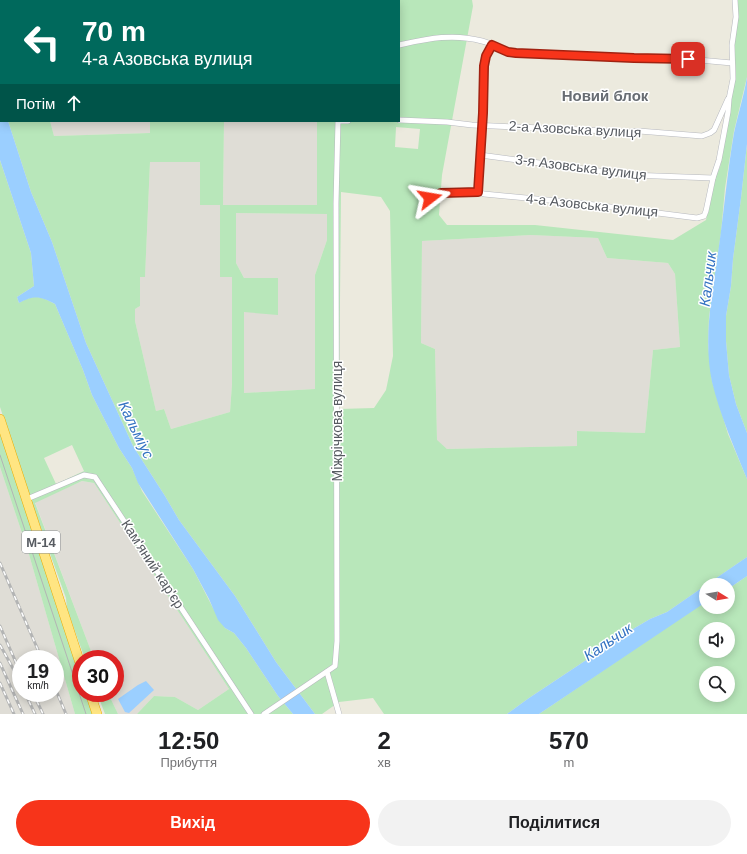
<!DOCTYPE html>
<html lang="uk">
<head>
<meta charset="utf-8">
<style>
  body { margin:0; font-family:Helvetica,sans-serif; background:#f2f2f2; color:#202124; height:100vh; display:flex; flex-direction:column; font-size:15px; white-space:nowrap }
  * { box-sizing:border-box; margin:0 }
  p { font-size:13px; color:#757577 }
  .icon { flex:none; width:22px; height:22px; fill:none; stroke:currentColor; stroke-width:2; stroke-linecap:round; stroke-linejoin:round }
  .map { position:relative; height:714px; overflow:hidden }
  .drawer { display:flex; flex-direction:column; background:#fff; flex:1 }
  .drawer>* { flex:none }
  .banner { position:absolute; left:0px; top:0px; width:400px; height:122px; box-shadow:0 2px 10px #0003; background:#00695c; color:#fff; overflow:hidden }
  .needle { width:26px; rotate:101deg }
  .tools { position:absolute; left:699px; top:578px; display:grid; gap:8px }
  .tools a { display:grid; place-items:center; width:36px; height:36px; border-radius:50%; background:#fff; box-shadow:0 2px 10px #0003; font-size:20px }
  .speed { position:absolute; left:12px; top:650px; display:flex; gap:8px; font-size:20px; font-weight:700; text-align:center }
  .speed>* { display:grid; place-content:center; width:52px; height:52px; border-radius:50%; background:#fff; box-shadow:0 2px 10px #0003; line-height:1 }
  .speed small { font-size:10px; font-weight:400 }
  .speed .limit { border:6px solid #d22; background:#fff; color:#111 }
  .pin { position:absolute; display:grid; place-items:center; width:34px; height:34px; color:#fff; margin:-17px; border-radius:8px; box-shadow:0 2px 6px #0006 }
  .me { position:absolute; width:44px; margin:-22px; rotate:76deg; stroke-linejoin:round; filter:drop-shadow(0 0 3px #0008) }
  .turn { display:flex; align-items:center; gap:14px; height:84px; padding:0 16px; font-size:18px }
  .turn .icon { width:52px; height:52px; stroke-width:2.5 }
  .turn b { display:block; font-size:28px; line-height:34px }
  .then { display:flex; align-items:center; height:38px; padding:0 16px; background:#0003; gap:8px; font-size:15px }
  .eta { display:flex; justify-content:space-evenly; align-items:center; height:68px; text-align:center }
  .eta b { font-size:24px; font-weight:800; line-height:28px }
  .action { display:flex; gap:8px; margin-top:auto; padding:8px 16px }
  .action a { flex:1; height:46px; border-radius:24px; background:#f7341a; color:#fff; font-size:16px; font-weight:800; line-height:46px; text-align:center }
  .action a+a { background:#f2f2f2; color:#202124 }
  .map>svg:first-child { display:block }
</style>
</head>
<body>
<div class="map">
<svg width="747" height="714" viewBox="0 0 747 714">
  <rect width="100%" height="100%" fill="#eceade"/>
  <g fill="#dfddd6" fill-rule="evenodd">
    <rect x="34" y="0" width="164" height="1"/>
    <polygon points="50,121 150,121 150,133 54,136"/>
    <polygon points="224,121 317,121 317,205 223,205"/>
    <polygon points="150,162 200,162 200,204 220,205 232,277 232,384 230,412 171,429 164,409 156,411 135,321 135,309 140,306 140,277 145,276"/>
    <polygon points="236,213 327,214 327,240 315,275 315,389 244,393 244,311 278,279 244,278 236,263"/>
    <polygon points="531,235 598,238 607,258 668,263 675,274 680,347 653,350 645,433 577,431 577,446 447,449 437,441 435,349 421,343 422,241"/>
    <path d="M0,467l28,84 47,163h-75zM21,659h34v34h-34z"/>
    <polygon points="82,481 94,483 229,689 198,710 175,697 154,696 137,714 118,714 108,693 115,693 115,659 94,659 35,502"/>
  </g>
  <g fill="#b8e7ba" fill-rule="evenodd">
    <path d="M321,0h151l1,6 -31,169 -3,40 8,10h88l138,15 33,-20 8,-40 6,-13 10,-52 -2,-9 8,-32 -2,-28 4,-30v-16h9v77l-13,54 -9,57 -4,45 -12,84 -1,28 4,36 8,26 8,27 19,45v78l-80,55 -17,7 -17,10 -104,69 -22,16h-123l-11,-16 -34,4 -17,12h-7l-39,-52 -41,-66 -56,-76 -14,-24 -32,-50 -47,-103 -34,-101 -21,-50 -23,-71h42l4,15 96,-3v-12h74l-1,84h94v-84h82v-120zM396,127l24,2 -2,20 -23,-2zM150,162h50v43h20v72h12v107l-2,28 -59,17 -7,-20 -8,2 -21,-90v-12l5,-3v-29h5zM341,192l40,5 9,14 3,145 -7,34 -12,18 -35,1zM236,213l91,1v26l-12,35v114l-71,4v-81l34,3v-37h-34l-8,-15zM531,235l67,3 9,20 61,5 7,11 5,73 -27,3 -8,83 -68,-2v15l-130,3 -10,-9 -2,-91 -14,-6 1,-102z"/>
    <polygon points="747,144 747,433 736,404 729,375 726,341 726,316 731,286 733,259 741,198"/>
    <path d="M0,160l31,93 3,33 -17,11 2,6c15,-9 21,-7 36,1l28,66 9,25 27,53 13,20 10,23 51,78 20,39 12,20 9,5 12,15 32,48 15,18h-156l17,-18 21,1 23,13 31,-21 -135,-206 -12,-2 -47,22 59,156h-9l-18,-50 -1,-11 -36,-100 -30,-91zM72,445l12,26 -28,13 -12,-26z"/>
    <polygon points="0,432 81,676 81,693 87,693 94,714 75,714 28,551 0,467"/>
    <path d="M747,576v138h-208l162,-110 5,-2v5h22v-18zM706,629h22v22h-22zM706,673h22v22h-22z"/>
    <polygon points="97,693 108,693 118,714 105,714"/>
  </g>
  <g fill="#9bcfff">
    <path d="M747,77v67l-6,54 -8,61 -2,27 -5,30v25l3,34 7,29 11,29v46c-13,-32 -27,-64 -35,-97 -9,-43 0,-87 6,-129 6,-40 9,-80 16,-120 4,-19 10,-37 13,-56z"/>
    <path d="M0,93l1,28h7l23,71 21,50 34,101 47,103 32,50 14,24 56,76 41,66 39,52h-22l-15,-18 -32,-48 -12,-15 -9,-5 -7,-8 -9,-21 -16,-30 -55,-86 -6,-15 -13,-20 -27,-53 -9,-25 -28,-66c-15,-8 -21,-9 -36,-1l-2,-6 17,-11 -3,-33 -31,-93z"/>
    <polygon points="747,557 747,576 728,589 728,585 706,585"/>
    <polygon points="706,585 706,602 539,714 507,714 529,698 633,629 650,619 667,612"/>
    <polygon points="146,681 154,690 129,713 125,712 118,699 138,685"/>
  </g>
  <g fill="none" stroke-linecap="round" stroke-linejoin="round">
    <defs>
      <g id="street">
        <polyline points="201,0 202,1"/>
        <polyline points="338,1 338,0"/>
        <path d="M399,45c28,-6 53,-12 83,-4 12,3 22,10 34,12l146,6h26l44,4"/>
        <polyline points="492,45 487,56 484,66 480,155 629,175 713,178"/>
        <polyline points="399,120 447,122 472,125 629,132 639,131 702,136 710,133 714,130 728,99"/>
        <polyline points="339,121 348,121"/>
        <polyline points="478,192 484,194 579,203 697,218 704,216 706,211 713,178 719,160 728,112 729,99 733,79 732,45 736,17 735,0"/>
        <polyline points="429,198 441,193 478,192 480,155"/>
        <polyline points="27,499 84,475 95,477 251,714"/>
        <polyline points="327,672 339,714"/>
        <polyline points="264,714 335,666 337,641 336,203 338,121"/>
      </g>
      <g id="highway">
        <polyline points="0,419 81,666"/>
        <polyline points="90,693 97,714"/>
      </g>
    </defs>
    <use href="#street" stroke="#b7b9bf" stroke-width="6"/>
    <use href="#highway" stroke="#eaab00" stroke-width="10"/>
    <use href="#street" stroke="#fff" stroke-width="5"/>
    <use href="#highway" stroke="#ffe582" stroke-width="9"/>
    <polyline stroke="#b3b4b4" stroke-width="1" points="0,455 86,714"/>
    <defs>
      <g id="rail">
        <polyline points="0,563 42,659"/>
        <polyline points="0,626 21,674"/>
        <polyline points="0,645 15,672"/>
        <polyline points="0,663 23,714"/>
        <polyline points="15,669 21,684"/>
        <polyline points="0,683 14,714"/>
        <polyline points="55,688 66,714"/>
        <polyline points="25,693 35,714"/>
        <polyline points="33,693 43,714"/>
      </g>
    </defs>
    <use href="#rail" stroke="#b3b4b4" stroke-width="3"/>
    <use href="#rail" stroke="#fff" stroke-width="1.5" stroke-dasharray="4.5" stroke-linecap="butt"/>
  </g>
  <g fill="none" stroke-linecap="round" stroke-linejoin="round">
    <defs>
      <polyline id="route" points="430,198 441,193 478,192 483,113 484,66 486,56 492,45 508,52 516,53 634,58 688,59"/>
    </defs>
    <use href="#route" stroke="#a12211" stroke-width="10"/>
    <use href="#route" stroke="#f7341a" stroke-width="7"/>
  </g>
  <g text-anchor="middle" stroke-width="3" stroke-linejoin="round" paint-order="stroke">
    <rect fill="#fff" stroke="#898c90" stroke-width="1" x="22" y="531" width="38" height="22" rx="3"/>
    <g font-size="13" font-weight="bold" fill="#575b61">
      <text x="41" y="547">М-14</text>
    </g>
    <g font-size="14" fill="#575b61" stroke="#fff">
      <text transform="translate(575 129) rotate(3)" y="5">2-а Азовська вулиця</text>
      <text transform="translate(581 167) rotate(7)" y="5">3-я Азовська вулиця</text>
      <text transform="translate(592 205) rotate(6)" y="5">4-а Азовська вулиця</text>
      <text transform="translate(337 421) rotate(-90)" y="5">Міжрічкова вулиця</text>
      <text transform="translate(153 564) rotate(57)" y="5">Кам'яний кар'єр</text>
    </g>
    <g font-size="15" font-weight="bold" fill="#686d73" stroke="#fff">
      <text x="605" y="101">Новий блок</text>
    </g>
    <g font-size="15" font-style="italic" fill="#3473c2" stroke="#fff">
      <text transform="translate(708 279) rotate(-83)" y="5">Кальчик</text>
      <text transform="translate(136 430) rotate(64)" y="5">Кальміус</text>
      <text transform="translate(608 642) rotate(-34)" y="5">Кальчик</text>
    </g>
  </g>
</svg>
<div class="tools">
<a><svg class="needle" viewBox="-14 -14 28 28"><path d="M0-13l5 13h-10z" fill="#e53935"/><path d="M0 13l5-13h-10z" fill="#757577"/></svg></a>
<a><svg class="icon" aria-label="sound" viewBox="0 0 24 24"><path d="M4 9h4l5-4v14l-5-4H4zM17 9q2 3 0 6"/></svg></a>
<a><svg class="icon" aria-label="search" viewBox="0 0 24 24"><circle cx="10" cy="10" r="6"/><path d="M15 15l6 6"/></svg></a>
</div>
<div class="speed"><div>19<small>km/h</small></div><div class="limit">30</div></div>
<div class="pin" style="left:688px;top:59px;background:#d93025"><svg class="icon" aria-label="arrive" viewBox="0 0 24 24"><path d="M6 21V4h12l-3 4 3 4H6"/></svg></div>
<svg class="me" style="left:430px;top:198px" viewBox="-20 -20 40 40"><path d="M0-17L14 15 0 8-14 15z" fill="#f7341a" stroke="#fff" stroke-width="4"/></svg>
<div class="banner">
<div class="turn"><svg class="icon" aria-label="left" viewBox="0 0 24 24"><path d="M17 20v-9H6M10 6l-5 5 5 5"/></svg><div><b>70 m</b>4-а Азовська вулиця</div></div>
<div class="then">Потім<svg class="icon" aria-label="ahead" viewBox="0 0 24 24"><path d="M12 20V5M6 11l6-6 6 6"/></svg></div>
</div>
</div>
<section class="drawer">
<div class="eta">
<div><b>12:50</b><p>Прибуття</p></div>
<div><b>2</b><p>хв</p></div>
<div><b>570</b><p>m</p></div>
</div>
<div class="action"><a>Вихід</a><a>Поділитися</a></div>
</section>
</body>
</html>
